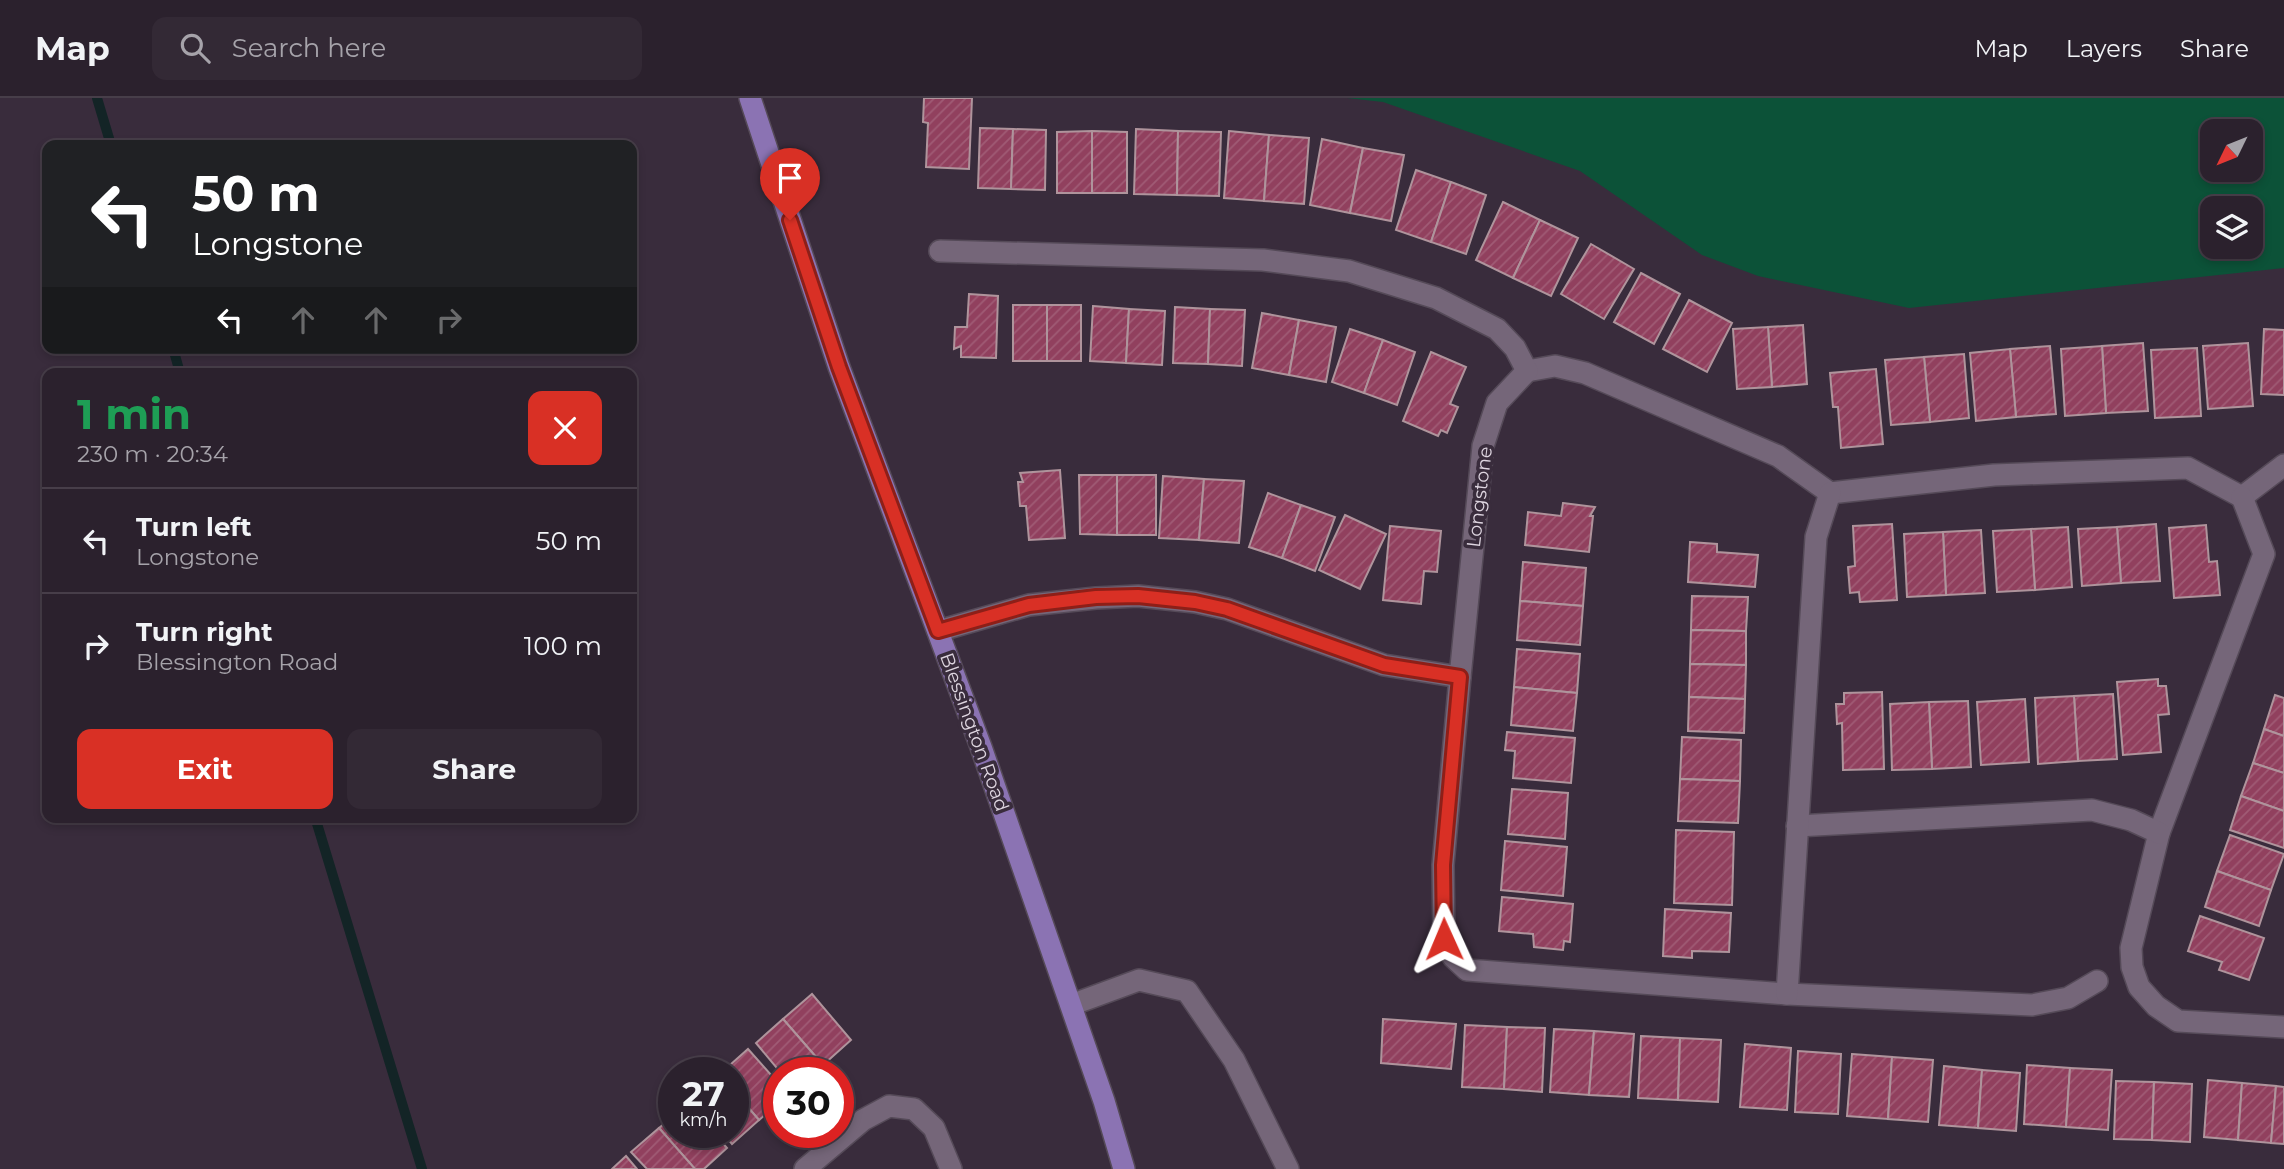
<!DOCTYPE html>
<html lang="en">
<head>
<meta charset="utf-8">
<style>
  body { margin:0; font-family:Montserrat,sans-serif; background:#332935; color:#f1f3f6; height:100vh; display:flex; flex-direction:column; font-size:26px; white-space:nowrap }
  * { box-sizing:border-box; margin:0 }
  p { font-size:23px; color:#a6a3aa }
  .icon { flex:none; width:38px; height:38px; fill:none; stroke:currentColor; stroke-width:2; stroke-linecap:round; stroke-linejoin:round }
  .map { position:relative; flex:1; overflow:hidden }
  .sheet { position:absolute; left:42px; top:270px; width:595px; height:455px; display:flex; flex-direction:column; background:#2b212d; border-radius:14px; box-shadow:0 4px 10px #0003,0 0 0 2px #473e49 }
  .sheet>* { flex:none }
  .guide { position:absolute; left:42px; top:42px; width:595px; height:214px; border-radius:14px; box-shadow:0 4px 10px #0003,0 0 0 2px #473e49; background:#202124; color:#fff; overflow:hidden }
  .needle { width:46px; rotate:227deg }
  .tools { position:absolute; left:2200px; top:21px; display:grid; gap:14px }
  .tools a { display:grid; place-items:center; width:63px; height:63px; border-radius:14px; background:#2b212d; box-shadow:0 4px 10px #0003,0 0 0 2px #473e49; font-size:35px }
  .speed { position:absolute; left:658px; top:959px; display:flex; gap:14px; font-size:35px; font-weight:700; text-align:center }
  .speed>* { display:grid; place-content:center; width:91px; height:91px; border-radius:50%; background:#2b212d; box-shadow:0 4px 10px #0003,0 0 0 2px #473e49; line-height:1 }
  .speed small { font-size:18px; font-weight:400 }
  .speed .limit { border:10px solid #d22; background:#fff; color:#111 }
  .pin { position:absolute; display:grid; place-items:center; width:60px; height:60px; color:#fff; margin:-72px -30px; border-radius:50% 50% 50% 0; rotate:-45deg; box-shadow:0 0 7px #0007 }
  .pin .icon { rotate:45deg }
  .me { position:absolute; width:77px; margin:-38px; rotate:359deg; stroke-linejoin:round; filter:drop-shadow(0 0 5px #0008) }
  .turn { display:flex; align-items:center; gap:24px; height:147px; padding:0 35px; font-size:32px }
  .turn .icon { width:91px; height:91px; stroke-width:2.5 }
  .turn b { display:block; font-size:49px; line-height:60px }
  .lanes { display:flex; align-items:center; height:66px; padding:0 35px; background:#0003; justify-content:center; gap:35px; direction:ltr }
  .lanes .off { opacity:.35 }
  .round { display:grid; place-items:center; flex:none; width:74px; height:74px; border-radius:14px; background:#332935 }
  .headline { display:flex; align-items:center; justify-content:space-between; height:119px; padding:0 35px }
  h1 { font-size:42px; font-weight:700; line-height:52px; color:#1e9e55 }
  .primary-button { display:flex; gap:14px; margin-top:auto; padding:14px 35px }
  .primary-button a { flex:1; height:80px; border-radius:14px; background:#d93025; color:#fff; font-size:28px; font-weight:700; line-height:80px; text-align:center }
  .primary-button a+a { background:#332935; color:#f1f3f6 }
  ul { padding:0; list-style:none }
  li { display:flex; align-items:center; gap:21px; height:105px; padding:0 35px; border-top:2px solid #473e49 }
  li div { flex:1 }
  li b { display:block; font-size:26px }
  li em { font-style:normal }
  header { display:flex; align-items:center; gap:42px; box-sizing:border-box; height:98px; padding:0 35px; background:#2b212d; border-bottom:2px solid #473e49 }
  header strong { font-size:33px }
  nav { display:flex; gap:38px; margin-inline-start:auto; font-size:24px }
  .search { width:490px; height:63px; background:#332935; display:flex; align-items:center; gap:18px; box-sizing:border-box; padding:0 24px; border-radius:14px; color:#a6a3aa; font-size:26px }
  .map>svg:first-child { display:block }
</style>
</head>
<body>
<header>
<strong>Map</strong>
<div class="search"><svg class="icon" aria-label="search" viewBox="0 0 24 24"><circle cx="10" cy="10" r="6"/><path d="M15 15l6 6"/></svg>Search here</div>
<nav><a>Map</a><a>Layers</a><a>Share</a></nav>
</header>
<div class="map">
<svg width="2284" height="1071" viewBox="0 0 2284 1071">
  <defs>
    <pattern id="building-hatch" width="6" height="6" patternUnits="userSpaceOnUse" patternTransform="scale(1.75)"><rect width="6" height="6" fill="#91405e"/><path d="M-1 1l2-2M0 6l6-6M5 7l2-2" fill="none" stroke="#a05b75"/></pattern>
  </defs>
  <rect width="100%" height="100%" fill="#392c3c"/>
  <path fill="#0c5238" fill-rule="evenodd" d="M1347,0h937v170l-375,40 -151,-32 -56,-21 -122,-84 -197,-69zM2212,33h38v39h-38zM2212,110h38v39h-38z"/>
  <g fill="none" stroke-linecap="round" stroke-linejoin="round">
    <g stroke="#132426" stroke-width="10">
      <polyline points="97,0 111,47"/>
      <polyline points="173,250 180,275"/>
      <polyline points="315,719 422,1071"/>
    </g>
  </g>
  <g fill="url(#building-hatch)" stroke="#af949c" stroke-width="2">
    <polygon points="924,0 972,0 969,71 926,69 928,25 923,24"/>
    <polygon points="980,30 1013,31 1011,91 978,90"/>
    <polygon points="1013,31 1046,32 1045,92 1011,91"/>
    <polygon points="1136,31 1178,33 1177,97 1134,96"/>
    <polygon points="1092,33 1127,34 1127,95 1092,95"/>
    <polygon points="1092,33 1092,95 1057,95 1057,34"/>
    <polygon points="1178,33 1221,34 1219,98 1177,97"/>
    <polygon points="1229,33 1269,37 1264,103 1224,100"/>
    <polygon points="1269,37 1309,40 1304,106 1264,103"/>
    <polygon points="1322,41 1363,50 1350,115 1310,107"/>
    <polygon points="1363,50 1404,57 1391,123 1350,115"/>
    <polygon points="1416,72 1451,84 1431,144 1396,132"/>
    <polygon points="1451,84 1486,97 1466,156 1431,144"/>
    <polygon points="1503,104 1540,122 1513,180 1476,162"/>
    <polygon points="1540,122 1578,140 1551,198 1513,180"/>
    <polygon points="1591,146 1634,171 1604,221 1561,196"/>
    <polygon points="1641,175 1680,196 1654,246 1614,224"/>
    <polygon points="969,196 998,198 996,260 961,259 961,248 954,251 955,229 967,229"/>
    <polygon points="1689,202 1732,225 1707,274 1663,251"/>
    <rect x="1013" y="207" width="34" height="56"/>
    <rect x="1047" y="207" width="34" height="56"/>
    <polygon points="1093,208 1129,211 1126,265 1090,263"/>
    <polygon points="1175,209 1210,211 1208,266 1173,265"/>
    <polygon points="1129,211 1165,213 1162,267 1126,265"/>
    <polygon points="1210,211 1245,212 1242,268 1208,266"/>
    <polygon points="1262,215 1299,222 1289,277 1252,270"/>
    <polygon points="1299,222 1336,229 1326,284 1289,277"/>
    <polygon points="1803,227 1807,286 1772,289 1768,229"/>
    <polygon points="1768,229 1772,289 1737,291 1733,231"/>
    <polygon points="1350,231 1383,242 1364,295 1332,284"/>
    <polygon points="2264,231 2284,232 2284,297 2261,296"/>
    <polygon points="1383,242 1415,254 1397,307 1364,295"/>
    <polygon points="2143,245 2148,313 2106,315 2102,248"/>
    <polygon points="2248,245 2253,308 2208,311 2203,248"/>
    <polygon points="2050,248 2056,316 2016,319 2010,251"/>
    <polygon points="2102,248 2106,315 2065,318 2061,251"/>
    <polygon points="2197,250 2201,318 2155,320 2151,252"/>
    <polygon points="2010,251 2016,319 1976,323 1970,255"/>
    <polygon points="1431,254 1466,269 1450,306 1458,309 1447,335 1441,332 1438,338 1403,323"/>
    <polygon points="1964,256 1969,320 1930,324 1924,259"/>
    <polygon points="1924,259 1930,324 1891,327 1885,262"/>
    <polygon points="1876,271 1883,346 1841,350 1838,309 1833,309 1830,275"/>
    <polygon points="1060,372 1065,440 1029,442 1026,408 1020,408 1018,384 1023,384 1020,375"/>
    <polygon points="1079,377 1117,377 1117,437 1080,436"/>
    <rect x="1117" y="377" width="39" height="60"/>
    <polygon points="1163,378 1204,381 1199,442 1159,440"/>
    <polygon points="1204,381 1244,383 1239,445 1199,442"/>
    <polygon points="1268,395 1301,407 1282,460 1249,449"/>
    <polygon points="1563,405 1595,409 1590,418 1593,418 1589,454 1525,447 1528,414 1561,418"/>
    <polygon points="1301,407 1335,419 1315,473 1282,460"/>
    <polygon points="1345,417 1386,436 1360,491 1319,472"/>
    <polygon points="1892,426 1897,502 1860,504 1859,494 1850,495 1848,469 1855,468 1853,428"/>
    <polygon points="2156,426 2160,483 2121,485 2117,429"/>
    <polygon points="2206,427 2209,464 2217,463 2220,497 2174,500 2169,430"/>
    <polygon points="1390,428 1441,433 1437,474 1424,473 1421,506 1383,502"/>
    <polygon points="2068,429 2072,489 2035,492 2031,431"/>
    <polygon points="2117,429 2121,485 2082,488 2078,431"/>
    <polygon points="2031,431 2035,492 1997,494 1993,433"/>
    <polygon points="1981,432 1985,495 1946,497 1943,434"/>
    <polygon points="1943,434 1946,497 1907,499 1904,436"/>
    <polygon points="1690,444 1717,446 1717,454 1758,457 1755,489 1688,484"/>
    <polygon points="1523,464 1586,470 1583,508 1520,503"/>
    <polygon points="1692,498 1748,499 1746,533 1691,532"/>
    <polygon points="1520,503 1583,508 1580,547 1517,542"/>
    <polygon points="1691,532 1746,533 1746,567 1690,566"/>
    <polygon points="1517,551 1580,556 1577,595 1514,589"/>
    <polygon points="1690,566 1746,567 1745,601 1689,599"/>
    <polygon points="2158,581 2158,588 2166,588 2169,616 2158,617 2161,654 2123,657 2117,584"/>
    <polygon points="1514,589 1577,595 1573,633 1511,627"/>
    <polygon points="1882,594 1884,671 1843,672 1842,625 1837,626 1836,606 1844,606 1844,595"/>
    <polygon points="2113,596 2117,661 2078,663 2074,598"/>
    <polygon points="2275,597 2284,600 2284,638 2264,631"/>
    <polygon points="2074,598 2078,663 2038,666 2035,600"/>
    <polygon points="1689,599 1745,601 1744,635 1688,633"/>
    <polygon points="2025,601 2029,664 1981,667 1977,604"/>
    <polygon points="1968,603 1971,669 1932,671 1929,604"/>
    <polygon points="1929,604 1932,671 1892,672 1890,606"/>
    <polygon points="2264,631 2284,638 2284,675 2253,665"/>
    <polygon points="1507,634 1575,640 1571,685 1513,680 1515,653 1505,652"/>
    <polygon points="1682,639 1741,642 1740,683 1680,681"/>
    <polygon points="2253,665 2284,675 2284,713 2241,698"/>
    <polygon points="1680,681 1740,683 1738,725 1678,723"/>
    <polygon points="1512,691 1568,695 1565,741 1508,736"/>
    <polygon points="2241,698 2284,713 2284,750 2230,732"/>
    <polygon points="1676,732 1734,734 1732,807 1674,805"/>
    <polygon points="2230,737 2284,756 2271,792 2217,773"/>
    <polygon points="1505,743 1567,749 1563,798 1501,792"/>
    <polygon points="2217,773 2271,792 2259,828 2205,809"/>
    <polygon points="1502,799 1573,806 1570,844 1564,843 1563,852 1534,849 1533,836 1499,833"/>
    <polygon points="1665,811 1731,815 1729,854 1692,853 1692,860 1663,858"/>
    <polygon points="2200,818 2264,840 2249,882 2219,872 2222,864 2188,853"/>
    <polygon points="812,896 851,942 823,967 783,921"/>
    <polygon points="783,921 823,967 814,975 781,975 756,945"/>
    <polygon points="1383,921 1456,926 1451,971 1381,965"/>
    <polygon points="1465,927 1507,929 1504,991 1462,989"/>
    <polygon points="1507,929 1545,930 1542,994 1504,991"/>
    <polygon points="1554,931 1594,933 1589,997 1550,994"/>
    <polygon points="1594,933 1634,936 1629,999 1589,997"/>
    <polygon points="1641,938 1680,940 1678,1002 1638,1000"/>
    <polygon points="1680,940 1721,942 1718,1004 1678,1002"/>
    <polygon points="1745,946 1791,950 1787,1012 1740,1009"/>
    <polygon points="748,951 779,986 779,1005 759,1022 733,992 733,975 721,975"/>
    <polygon points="1798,953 1841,956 1838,1016 1795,1014"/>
    <polygon points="1852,956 1892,959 1888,1021 1847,1018"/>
    <polygon points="1892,959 1933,962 1928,1024 1888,1021"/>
    <polygon points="2027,967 2070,970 2066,1029 2024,1026"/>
    <polygon points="1944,968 1982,972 1978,1030 1939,1027"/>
    <polygon points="2070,970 2112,972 2108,1032 2066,1029"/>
    <polygon points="1982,972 2020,975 2016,1033 1978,1030"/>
    <polygon points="2208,982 2242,985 2238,1042 2204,1039"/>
    <polygon points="2116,983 2154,984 2152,1042 2114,1041"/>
    <polygon points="2154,984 2192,986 2190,1044 2152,1042"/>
    <polygon points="2242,985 2276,988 2271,1045 2238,1042"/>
    <polygon points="2276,988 2284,989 2284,1046 2271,1045"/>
    <polygon points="733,992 759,1022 732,1046 722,1034 733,1034"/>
    <polygon points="674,1017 674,1034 713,1034 727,1050 704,1071 695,1071 659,1030"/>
    <polygon points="659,1030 695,1071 647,1071 631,1054"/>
    <polygon points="626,1058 637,1071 612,1071"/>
  </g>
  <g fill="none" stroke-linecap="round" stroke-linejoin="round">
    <defs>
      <g id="minor">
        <polyline points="1527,273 1555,268 1585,275 1778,358 1830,395 1994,377 2188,370 2242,399 2284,367"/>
        <polyline points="2242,399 2264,456 2159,735 2131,850 2132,869 2139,889 2156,908 2178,923 2284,929"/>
        <polyline points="938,533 1029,507 1096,500 1138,498 1195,504 1227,511 1384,567 1460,579 1483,348 1497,305 1527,273 1515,250 1497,231 1436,200 1349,173 1263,162 940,153"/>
        <polyline points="1460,579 1443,767 1444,841 1453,859 1467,872 1787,896 2032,907 2068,900 2097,883"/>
        <polyline points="1797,728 2092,712 2131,722 2159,735"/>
        <polyline points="1787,896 1816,439 1830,395"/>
        <polyline points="1071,907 1139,882 1187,893 1234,962 1288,1071"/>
        <polyline points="805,1071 863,1022 889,1008 914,1011 934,1030 951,1071"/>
      </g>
      <polyline id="major" points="750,0 839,269 981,649 1104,1003 1124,1071"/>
    </defs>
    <use href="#minor" stroke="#554a58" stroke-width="24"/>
    <use href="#major" stroke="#554a58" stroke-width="24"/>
    <use href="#minor" stroke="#756679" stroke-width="21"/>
    <use href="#major" stroke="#8b73b3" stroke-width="21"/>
  </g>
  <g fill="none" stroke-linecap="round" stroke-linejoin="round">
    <defs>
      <polyline id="route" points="790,122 839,269 938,533 1029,507 1096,499 1138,498 1195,504 1227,511 1384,567 1460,579 1443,767 1444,841"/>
    </defs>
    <use href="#route" stroke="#8d1f18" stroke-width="18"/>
    <use href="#route" stroke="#d93025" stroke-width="12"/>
  </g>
  <g text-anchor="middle" stroke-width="7" stroke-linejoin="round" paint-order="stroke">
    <g font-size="19" fill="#ded5e0" stroke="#392c3c">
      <text transform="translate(1479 399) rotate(-83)" y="7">Longstone</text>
      <text transform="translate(975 634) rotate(70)" y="7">Blessington Road</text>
    </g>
  </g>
</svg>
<div class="tools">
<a><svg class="needle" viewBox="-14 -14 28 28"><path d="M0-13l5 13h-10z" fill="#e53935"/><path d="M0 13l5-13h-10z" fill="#a6a3aa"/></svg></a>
<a><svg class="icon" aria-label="layers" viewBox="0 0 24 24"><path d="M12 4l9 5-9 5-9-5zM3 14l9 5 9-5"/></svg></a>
</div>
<div class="speed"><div>27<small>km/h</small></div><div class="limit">30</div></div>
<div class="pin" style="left:790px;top:122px;background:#d93025"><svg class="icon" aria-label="arrive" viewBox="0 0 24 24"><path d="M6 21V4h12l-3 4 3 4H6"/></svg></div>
<svg class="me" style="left:1444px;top:841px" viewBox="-20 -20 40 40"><path d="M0-17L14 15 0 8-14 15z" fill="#d93025" stroke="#fff" stroke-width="4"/></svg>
<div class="guide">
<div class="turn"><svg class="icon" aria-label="left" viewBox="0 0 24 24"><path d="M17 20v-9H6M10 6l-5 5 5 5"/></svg><div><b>50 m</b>Longstone</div></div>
<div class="lanes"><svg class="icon" aria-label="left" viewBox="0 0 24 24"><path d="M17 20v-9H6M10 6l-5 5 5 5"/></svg><svg class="icon off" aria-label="ahead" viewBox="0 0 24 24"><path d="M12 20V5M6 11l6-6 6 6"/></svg><svg class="icon off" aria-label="ahead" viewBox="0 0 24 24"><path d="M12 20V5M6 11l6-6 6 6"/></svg><svg class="icon off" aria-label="right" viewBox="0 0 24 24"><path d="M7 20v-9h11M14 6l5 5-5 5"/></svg></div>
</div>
<section class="sheet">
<div class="headline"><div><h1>1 min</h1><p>230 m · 20:34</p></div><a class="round" style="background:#d93025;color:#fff"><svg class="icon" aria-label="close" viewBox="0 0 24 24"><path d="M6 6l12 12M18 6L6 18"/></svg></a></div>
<ul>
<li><svg class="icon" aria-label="left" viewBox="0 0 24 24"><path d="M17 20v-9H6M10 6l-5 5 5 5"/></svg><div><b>Turn left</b><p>Longstone</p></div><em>50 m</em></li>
<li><svg class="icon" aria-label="right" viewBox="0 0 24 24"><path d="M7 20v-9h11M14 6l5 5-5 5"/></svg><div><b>Turn right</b><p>Blessington Road</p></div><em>100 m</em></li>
</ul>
<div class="primary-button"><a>Exit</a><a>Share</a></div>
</section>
</div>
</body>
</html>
